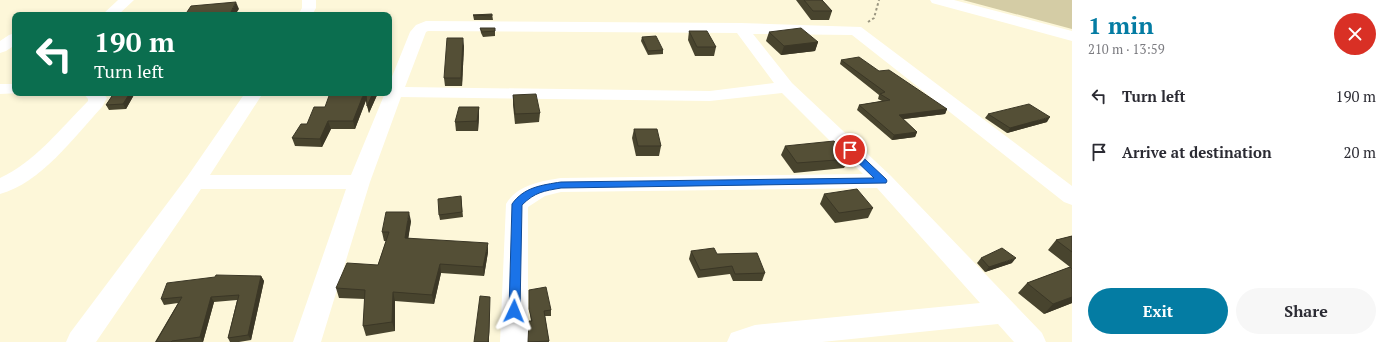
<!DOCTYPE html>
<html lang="en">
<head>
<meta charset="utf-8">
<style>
  body { margin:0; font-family:"PT Serif",serif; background:#f7f7f7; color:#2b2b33; height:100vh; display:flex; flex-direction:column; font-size:15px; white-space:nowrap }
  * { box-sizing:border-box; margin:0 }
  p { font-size:13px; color:#7c7c81 }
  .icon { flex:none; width:22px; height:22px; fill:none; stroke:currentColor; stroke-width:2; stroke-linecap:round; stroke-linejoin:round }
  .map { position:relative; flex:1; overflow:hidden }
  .drawer { display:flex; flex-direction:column; background:#fff; width:320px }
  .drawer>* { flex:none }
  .banner { position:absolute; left:12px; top:12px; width:380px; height:84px; border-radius:8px; box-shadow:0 2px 6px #0003; background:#0b6e4f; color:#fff; overflow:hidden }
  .pin { position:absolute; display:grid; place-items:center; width:34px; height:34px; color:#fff; margin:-17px; border:2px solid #fff; border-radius:50%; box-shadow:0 1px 4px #0007 }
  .me { position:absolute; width:44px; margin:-22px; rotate:2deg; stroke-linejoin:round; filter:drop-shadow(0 0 3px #0008) }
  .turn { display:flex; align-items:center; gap:14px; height:84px; padding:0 16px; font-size:18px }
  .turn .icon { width:52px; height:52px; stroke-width:2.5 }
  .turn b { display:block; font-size:28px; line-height:34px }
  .round { display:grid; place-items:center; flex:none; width:42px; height:42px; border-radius:21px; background:#f7f7f7 }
  .summary { display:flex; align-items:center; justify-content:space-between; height:68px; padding:0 16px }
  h1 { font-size:24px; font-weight:700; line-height:30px; color:#047ca3 }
  .action { display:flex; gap:8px; margin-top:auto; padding:8px 16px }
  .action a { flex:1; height:46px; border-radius:24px; background:#047ca3; color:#fff; font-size:16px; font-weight:700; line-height:46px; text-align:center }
  .action a+a { background:#f7f7f7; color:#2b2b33 }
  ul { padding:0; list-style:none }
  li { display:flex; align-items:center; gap:12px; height:56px; padding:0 16px }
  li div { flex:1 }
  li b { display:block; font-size:15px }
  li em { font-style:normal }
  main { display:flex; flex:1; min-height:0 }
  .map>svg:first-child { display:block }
</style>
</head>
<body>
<main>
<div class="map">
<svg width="1072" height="342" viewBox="0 0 1072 342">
  <rect width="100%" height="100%" fill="#fdf7d9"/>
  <polygon fill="#d4cca5" points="963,0 1072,0 1072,29"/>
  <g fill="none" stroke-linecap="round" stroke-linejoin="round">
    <polyline stroke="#9a9680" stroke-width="2" stroke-dasharray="2.5 2.5" stroke-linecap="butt" points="868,22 874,18 879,0"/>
    <g fill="#fff" fill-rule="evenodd">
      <polygon points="118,0 134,0 118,15 102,15"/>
      <polygon points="302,0 316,0 316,8 312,15 298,15 302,8"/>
      <path d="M426,21l315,2 120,4 211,159v19l-8,-3 -212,-167 -99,-1 39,49 99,93 151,157 4,9h-32l-16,-18 -176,18h-95l4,-9 24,-8 225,-22 -103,-115 -316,4 -16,4 -17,11v135h-28l6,-138c11,-19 35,-23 55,-26l302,-4 -81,-81 -72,8 -309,-4 -31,85 -49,160h-28l53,-153h-145l-105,153h-30l4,-9 117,-156 58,-84h18l-53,82h141l34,-82h4v-9l21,-52 6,-7zM428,31l309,2 37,50 -64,8 -305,-4 21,-55z"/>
      <polygon points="15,33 15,45 6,51 0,53 0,41 9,35"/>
      <polygon points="0,84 15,84 15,93 20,93 0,94"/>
      <path d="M83,93h20l4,5 -5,9c-28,30 -61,76 -102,87v-16c35,-16 61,-50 88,-77v-2z"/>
    </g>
    <polygon fill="#fff" fill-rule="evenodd" points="930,0 954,0 1072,31 1072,41 932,3"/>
  </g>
  <g fill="#48442e">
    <polygon points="796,0 822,0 832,11 829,20 811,20"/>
    <polygon points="492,14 493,20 474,20 473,15"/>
    <polygon points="480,28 495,31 495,36 483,37 481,33"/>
    <polygon points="689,31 716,47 714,56 695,56 688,40"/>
    <polygon points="769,32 818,42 815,51 781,55 766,41"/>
    <polygon points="642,37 663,50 663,54 648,55 641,41"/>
    <polygon points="464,46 462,86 445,86 444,78"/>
    <polygon points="841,60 879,71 947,109 945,114 903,119 917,132 915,137 892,140 857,110 859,105 882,101 878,99 879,95 840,64"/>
    <polygon points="114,93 135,93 126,109 109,110 106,105"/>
    <polygon points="378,93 369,113 366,100 355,129 331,129 322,147 295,146 292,138 325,107"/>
    <polygon points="513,95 540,113 539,122 515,124 513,105"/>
    <polygon points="479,107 479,116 478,131 456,131 455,122"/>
    <polygon points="988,114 1047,122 1007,133 985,118"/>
    <polygon points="634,129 661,146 659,156 636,156 632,138"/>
    <polygon points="785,146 849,159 844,168 794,173 781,155"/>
    <polygon points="824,194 873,208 868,218 835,223 820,204"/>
    <polygon points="461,196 463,217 440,220 439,215"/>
    <polygon points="411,221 408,238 488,252 484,276 441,273 434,304 395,301 395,331 366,336 363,326 365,299 339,298 336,288 378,265 386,241 384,241 382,232"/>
    <polygon points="1072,236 1072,303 1044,314 1018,293 1027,283 1070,267 1048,250 1056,240"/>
    <polygon points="691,251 717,254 765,273 762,281 733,281 730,274 698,278 689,259"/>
    <polygon points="981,258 1012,263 985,272 977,263"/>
    <polygon points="261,276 264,281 251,340 239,342 230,342 228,338 237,300 214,302 203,342 155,342 178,303 164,305 161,299"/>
    <polygon points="529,290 551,310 551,316 545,316 549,342 528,342 531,321 530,314"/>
  </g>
  <g fill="#3b3726">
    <polygon points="236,2 239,9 235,15 229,15"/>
    <polygon points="463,38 464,46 462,86 461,78"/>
    <polygon points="818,42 815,51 781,55 784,46"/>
    <polygon points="130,93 135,93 126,109 123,104"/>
    <polygon points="364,93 366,93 367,98 355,129 353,121"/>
    <polygon points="373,93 378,93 369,113 367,106"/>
    <polygon points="479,107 479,116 478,131 477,121"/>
    <polygon points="947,109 945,114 896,120 899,115"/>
    <polygon points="1050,117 1047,122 1007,133 1010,128"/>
    <polygon points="328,121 331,129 322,147 320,139"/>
    <polygon points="917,132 915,137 892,140 894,135"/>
    <polygon points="409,212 411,221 407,247 405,238"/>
    <polygon points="488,243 488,252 484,276 483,267"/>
    <polygon points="1016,258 1012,263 985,272 989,267"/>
    <polygon points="440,264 441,273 434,304 432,295"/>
    <polygon points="261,276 264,281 251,340 248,335"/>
    <polygon points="393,292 395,301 395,331 392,322"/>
    <polygon points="211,297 214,302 203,342 200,337"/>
    <polygon points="490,297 490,302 489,337 489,342 488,342"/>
    <polygon points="1072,297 1072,303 1044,314 1053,304"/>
  </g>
  <g fill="#544f36" stroke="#3b3726">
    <polygon points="804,0 822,0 832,11 813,11"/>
    <polygon points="236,2 229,15 185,15 191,6"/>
    <polygon points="492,14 492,16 473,15"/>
    <polygon points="480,28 495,28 495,31 482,32"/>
    <polygon points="801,28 818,42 784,46 769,32"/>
    <polygon points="689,31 707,31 716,47 697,47"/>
    <polygon points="656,36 663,50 648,51 642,37"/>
    <polygon points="447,38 463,38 461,78 444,78"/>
    <polygon points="859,57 879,71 889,70 947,109 899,115 917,132 894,135 859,105 890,100 880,94 885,92 841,60"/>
    <polygon points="114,93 130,93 123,104 106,105"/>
    <polygon points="330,93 364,93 353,121 328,121 320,139 292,138 301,124 307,124 314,107 325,107"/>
    <polygon points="366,93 373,93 367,106"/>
    <polygon points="536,94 540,113 515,114 513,95"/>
    <polygon points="1029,104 1050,117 1010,128 988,114"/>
    <polygon points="459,107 479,107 477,121 455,122"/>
    <polygon points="634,129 657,129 661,146 638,146"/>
    <polygon points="834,141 849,159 797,163 785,146"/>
    <polygon points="857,189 873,208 839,213 824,194"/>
    <polygon points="461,196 462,212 439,215 438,199"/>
    <polygon points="386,212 409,212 405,238 488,243 483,267 440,264 432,295 393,292 392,322 363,326 365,290 336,288 347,263 378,265 389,232 382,232"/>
    <polygon points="1072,236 1072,252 1056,240"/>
    <polygon points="714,248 717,254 757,253 765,273 735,274 732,266 700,270 691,251"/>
    <polygon points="1002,248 1016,258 989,267 981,258"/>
    <polygon points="1070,267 1072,269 1072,297 1053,304 1027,283"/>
    <polygon points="216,275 261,276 248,335 228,338 239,295 211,297 200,337 172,341 171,342 156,342 182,297 161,299 167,283 215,277"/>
    <polygon points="546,287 551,310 544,311 549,341 528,342 529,321 532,321 529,309 529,290"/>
    <polygon points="480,296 490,297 489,332 488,342 474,342"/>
  </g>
  <path fill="#1a73e8" stroke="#114b97" d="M850,147l3,1 33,31 1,2 -1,2 -325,5c-17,3 -26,4 -39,17l-2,106 -2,4 -4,1 -4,-1 -1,-4 3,-107c12,-17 30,-19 49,-22l313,-4 -27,-26 -1,-2z"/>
</svg>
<div class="pin" style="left:850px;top:150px;background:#d93025"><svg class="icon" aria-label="arrive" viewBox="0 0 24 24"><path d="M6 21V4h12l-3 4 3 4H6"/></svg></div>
<svg class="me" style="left:514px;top:311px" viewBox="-20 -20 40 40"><path d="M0-17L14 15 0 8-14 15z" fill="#1a73e8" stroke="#fff" stroke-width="4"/></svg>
<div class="banner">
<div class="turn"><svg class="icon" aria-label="left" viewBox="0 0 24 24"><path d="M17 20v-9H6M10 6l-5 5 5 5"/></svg><div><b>190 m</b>Turn left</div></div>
</div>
</div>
<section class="drawer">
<div class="summary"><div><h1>1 min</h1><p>210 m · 13:59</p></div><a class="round" style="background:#d93025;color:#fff"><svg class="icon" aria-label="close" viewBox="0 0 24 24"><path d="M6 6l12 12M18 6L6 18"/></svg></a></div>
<ul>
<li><svg class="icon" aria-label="left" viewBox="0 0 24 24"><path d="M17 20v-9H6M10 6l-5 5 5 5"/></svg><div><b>Turn left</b></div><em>190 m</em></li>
<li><svg class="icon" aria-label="arrive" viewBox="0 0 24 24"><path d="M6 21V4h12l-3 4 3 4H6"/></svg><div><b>Arrive at destination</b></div><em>20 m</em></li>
</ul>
<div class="action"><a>Exit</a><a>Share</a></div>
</section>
</main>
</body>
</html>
